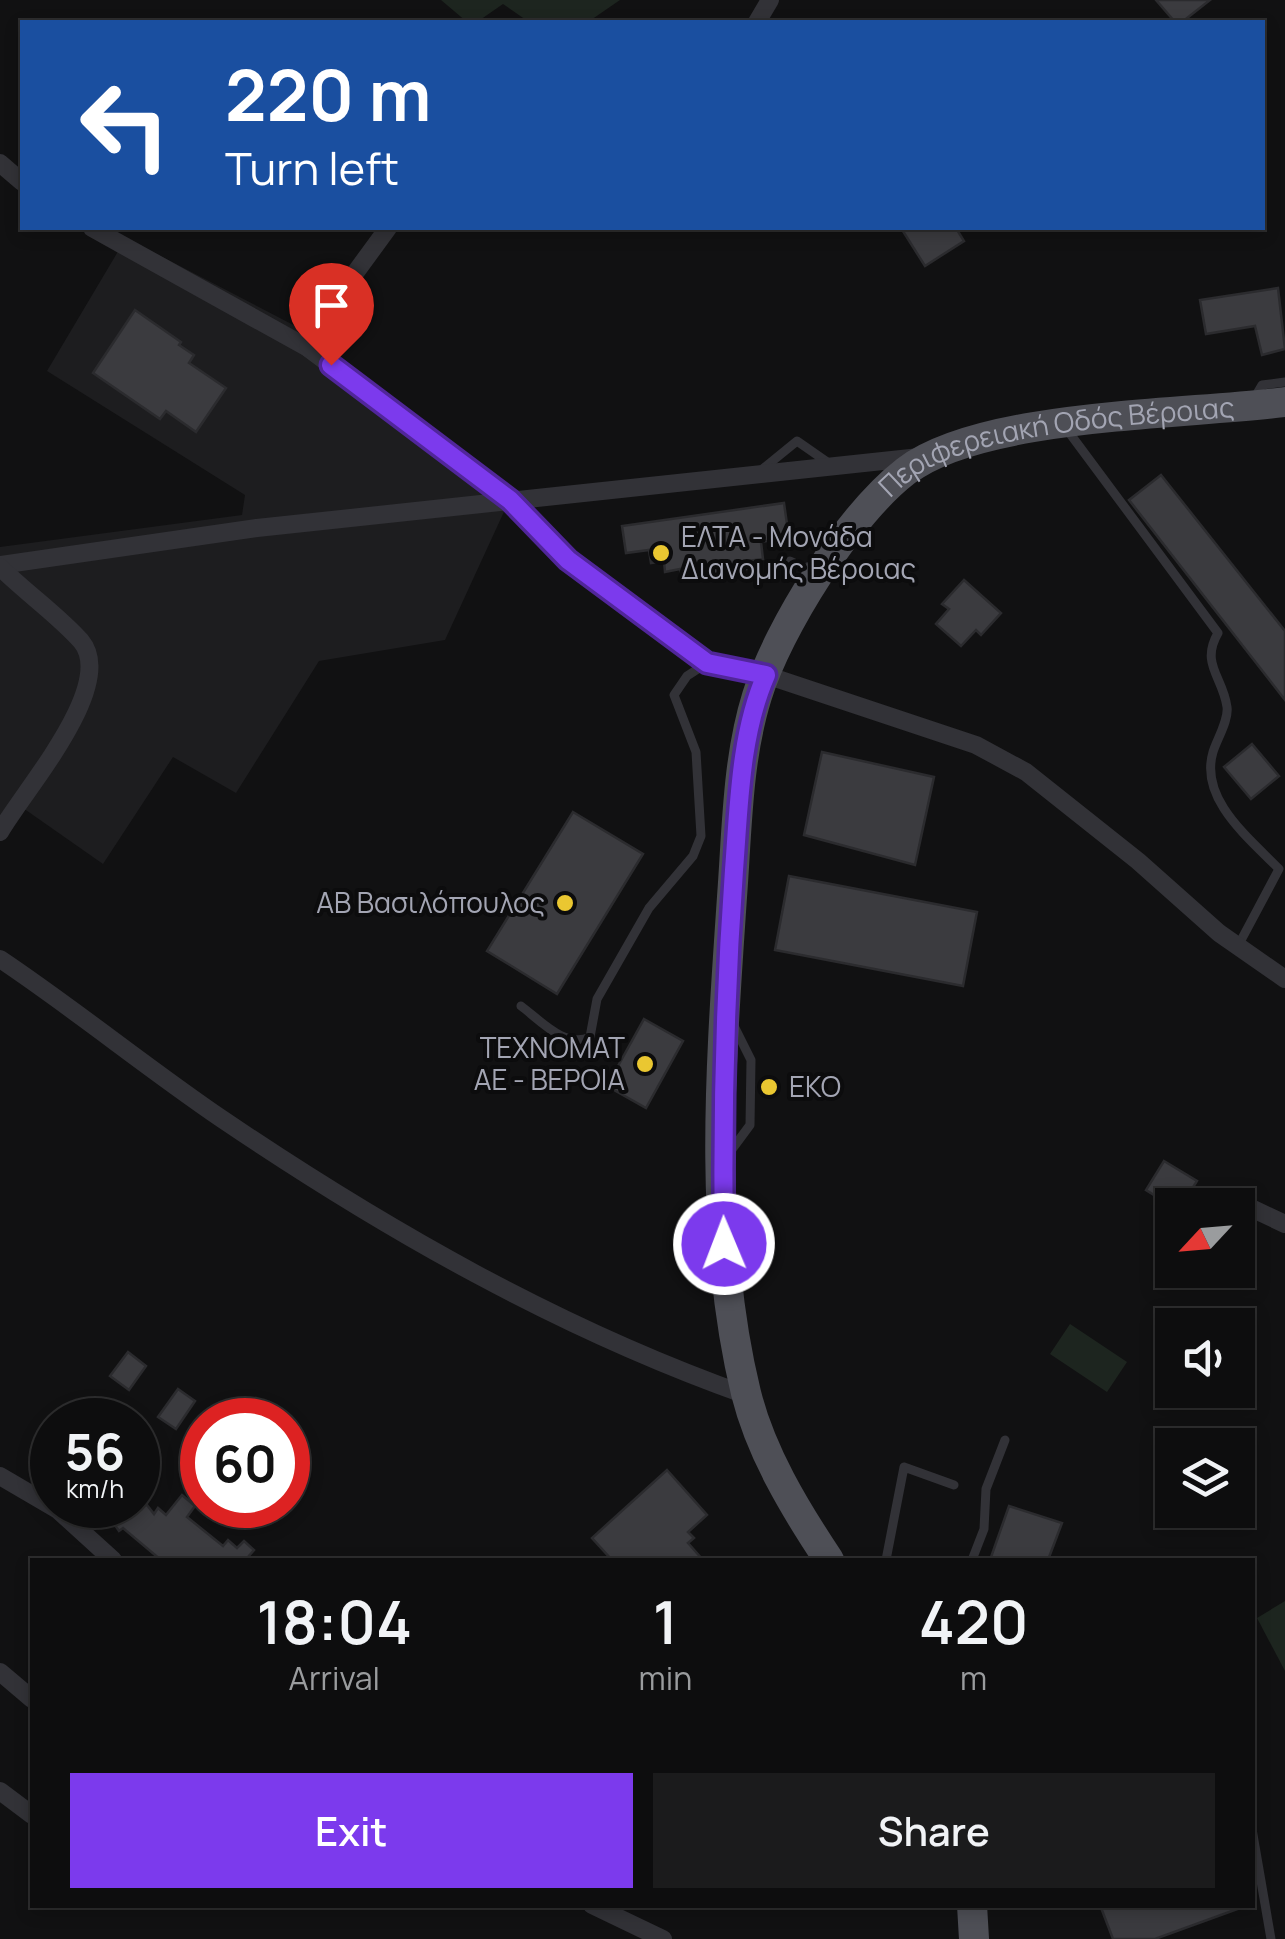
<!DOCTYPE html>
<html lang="en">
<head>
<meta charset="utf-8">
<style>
  body { margin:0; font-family:Manrope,sans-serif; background:#1b1b1c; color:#f1f3f6; height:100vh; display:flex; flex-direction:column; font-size:38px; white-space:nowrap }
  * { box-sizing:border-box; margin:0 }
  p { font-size:32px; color:#9a9c9e }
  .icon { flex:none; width:55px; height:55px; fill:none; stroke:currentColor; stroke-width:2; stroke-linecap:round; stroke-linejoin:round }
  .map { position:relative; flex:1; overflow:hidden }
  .details { position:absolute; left:30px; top:1558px; width:1225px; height:350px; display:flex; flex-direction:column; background:#0d0d0e; border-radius:0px; box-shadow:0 5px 15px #0003,0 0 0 2px #2d2d2e }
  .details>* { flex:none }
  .banner { position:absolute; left:20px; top:20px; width:1245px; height:210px; border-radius:0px; box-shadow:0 5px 15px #0003,0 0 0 2px #2d2d2e; background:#1a4fa0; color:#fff; overflow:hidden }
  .needle { width:65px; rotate:244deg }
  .buttons { position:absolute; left:1155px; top:1188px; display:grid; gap:20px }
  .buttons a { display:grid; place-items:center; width:100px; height:100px; border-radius:0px; background:#0d0d0e; box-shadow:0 5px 15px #0003,0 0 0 2px #2d2d2e; font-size:50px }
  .speed { position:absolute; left:30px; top:1398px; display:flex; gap:20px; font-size:50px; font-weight:700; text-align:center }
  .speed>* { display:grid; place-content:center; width:130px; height:130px; border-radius:50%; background:#0d0d0e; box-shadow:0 5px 15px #0003,0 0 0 2px #2d2d2e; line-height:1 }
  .speed small { font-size:25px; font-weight:400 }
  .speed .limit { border:15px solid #d22; background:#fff; color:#111 }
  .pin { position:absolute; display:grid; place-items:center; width:85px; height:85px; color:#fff; margin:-102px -42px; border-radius:50% 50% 50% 0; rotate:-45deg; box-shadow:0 0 10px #0007 }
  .pin .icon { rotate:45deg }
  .me { position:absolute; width:110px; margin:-55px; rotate:359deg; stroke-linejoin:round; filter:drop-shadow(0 0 8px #0008) }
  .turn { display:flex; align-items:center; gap:35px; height:210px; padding:0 40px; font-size:45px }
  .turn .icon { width:130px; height:130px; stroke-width:2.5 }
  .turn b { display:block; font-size:70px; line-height:85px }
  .eta { display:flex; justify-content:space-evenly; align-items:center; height:170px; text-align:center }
  .eta b { font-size:60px; font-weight:600; line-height:70px }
  .action { display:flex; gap:20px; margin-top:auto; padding:20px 40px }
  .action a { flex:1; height:115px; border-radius:0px; background:#7c3aed; color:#fff; font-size:40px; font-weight:600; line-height:115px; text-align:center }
  .action a+a { background:#1b1b1c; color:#f1f3f6 }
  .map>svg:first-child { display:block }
</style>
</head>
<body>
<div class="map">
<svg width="1285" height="1939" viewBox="0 0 1285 1939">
  <rect width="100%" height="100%" fill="#111112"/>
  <polygon fill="#1d1d1f" points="126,238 301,329 514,490 445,640 319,661 236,793 173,757 103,864 23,808 0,839 0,547 242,515 245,495 47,371"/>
  <g fill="#1d251f">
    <polygon points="441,0 620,0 588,22 529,22 503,4 477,22 467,22"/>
    <polygon points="1070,1324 1127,1362 1107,1392 1050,1354"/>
    <polygon points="1285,1601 1285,1671 1257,1618"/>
  </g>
  <g fill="#3b3b3f" stroke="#2b2b2e" stroke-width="2.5">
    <polygon points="1156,0 1210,0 1182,22 1175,22"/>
    <polygon points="901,228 956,228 964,241 925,266"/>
    <polygon points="1278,288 1285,349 1262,355 1255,326 1206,334 1200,300"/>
    <polygon points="135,310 181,342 179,345 194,355 189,363 226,388 196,432 166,411 160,419 93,373"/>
    <polygon points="1161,475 1285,631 1285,700 1129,500"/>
    <polygon points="784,503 789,538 761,542 763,559 747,561 748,569 682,578 680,569 665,572 664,561 651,563 649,550 626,553 622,526"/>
    <polygon points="964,580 1001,613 981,635 976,630 961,646 936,624 949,609 942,604"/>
    <polygon points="1252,744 1279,776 1251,799 1224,767"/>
    <polygon points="822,752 934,777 915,865 804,835"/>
    <polygon points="573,812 643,854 557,994 487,951"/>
    <polygon points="789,876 977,912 963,986 775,950"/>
    <polygon points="644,1019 683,1041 646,1108 607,1086"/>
    <polygon points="1164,1161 1197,1181 1182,1205 1170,1205 1146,1190"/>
    <polygon points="128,1352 146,1366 129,1390 110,1376"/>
    <polygon points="178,1389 195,1401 176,1429 158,1417"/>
    <polygon points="667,1470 707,1515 688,1532 694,1538 688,1543 703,1560 612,1560 592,1538"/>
    <polygon points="182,1495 195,1506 187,1517 223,1546 228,1540 237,1548 244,1541 254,1550 248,1557 252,1560 161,1560 123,1528 119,1531 101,1505 147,1505 154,1514 158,1508 166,1515"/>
    <polygon points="1009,1506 1062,1523 1048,1560 990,1560"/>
    <polygon points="1100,1905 1242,1905 1243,1907 1155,1939 1113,1939"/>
  </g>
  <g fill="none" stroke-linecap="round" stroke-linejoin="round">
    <g stroke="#323237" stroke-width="9">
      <polyline points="1255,397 1262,385 1285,382"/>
      <path d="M1068,431l150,202c-18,31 5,44 9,74 2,13 -10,32 -14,45 -14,47 36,86 66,117l-41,77"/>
      <polyline points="759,472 797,441 830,464"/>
      <polyline points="790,561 805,568 815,564"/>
      <path d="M521,1006c19,14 44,43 69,31l7,-38 52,-91 44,-52 8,-20 -5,-84 -22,-57 13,-19 20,-13"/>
      <polyline points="730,1152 750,1125 751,1060 735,1028"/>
      <polyline points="886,1560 904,1467 954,1485"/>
      <polyline points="972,1560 984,1529 986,1489 1005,1440"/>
      <polyline points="1252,1829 1271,1939"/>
    </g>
    <g stroke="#323237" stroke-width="18">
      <polyline points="757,22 770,0"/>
      <polyline points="0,163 22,182"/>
      <polyline points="92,228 308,348 510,499 568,560 707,663 766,675 976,745 1026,772 1138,861 1219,933 1285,979"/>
      <polyline points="308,348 320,321 388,228"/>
      <polyline points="0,565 257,528 920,457"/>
      <path d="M0,567c25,25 58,48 81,74 37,44 -57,149 -81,191"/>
      <path d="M0,959c76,51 147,109 222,160 164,111 338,210 524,276"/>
      <polyline points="1232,1199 1285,1224"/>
      <polyline points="0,1476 58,1510 113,1560"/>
      <polyline points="0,1672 32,1699"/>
      <polyline points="0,1791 32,1815"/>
      <polyline points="592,1905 663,1939"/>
    </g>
    <g stroke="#4e4f56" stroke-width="30">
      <path id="s1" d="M829,1560c-34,-51 -68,-107 -83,-167 -39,-160 -25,-333 -14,-496 5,-66 5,-137 25,-201 21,-68 92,-181 149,-225 76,-58 280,-56 379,-69"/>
      <polyline points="972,1905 974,1939"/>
    </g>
  </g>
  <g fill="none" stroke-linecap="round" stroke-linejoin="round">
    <defs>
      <path id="route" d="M331,365l179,135 58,60 139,103 59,12c-26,59 -27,131 -32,195 -9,125 -12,249 -10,374"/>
    </defs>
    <use href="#route" stroke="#51269a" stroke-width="25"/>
    <use href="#route" stroke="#7c3aed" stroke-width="18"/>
  </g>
  <g fill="#eac731" stroke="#0c0c0d" stroke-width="4">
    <circle cx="661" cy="553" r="10"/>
    <circle cx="565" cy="903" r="10"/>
    <circle cx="645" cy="1064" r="10"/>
    <circle cx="769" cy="1087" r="10"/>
  </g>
  <g text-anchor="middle" stroke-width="8" stroke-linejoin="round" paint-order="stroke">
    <g font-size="28" fill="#a3a5b3" stroke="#0c0c0d">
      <text dy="10" stroke="none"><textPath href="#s1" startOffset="1315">Περιφερειακή Οδός Βέροιας</textPath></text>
    </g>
    <g font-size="28" fill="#a3a5b3" stroke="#0c0c0d" text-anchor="start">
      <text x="681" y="547">ΕΛΤΑ - Μονάδα<tspan x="681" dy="32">Διανομής Βέροιας</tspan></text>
      <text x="545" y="913" text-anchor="end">ΑΒ Βασιλόπουλος</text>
      <text x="625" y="1058" text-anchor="end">ΤΕΧΝΟΜΑΤ<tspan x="625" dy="32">ΑΕ - ΒΕΡΟΙΑ</tspan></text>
      <text x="789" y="1097">EKO</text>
    </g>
  </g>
</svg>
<div class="buttons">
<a><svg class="needle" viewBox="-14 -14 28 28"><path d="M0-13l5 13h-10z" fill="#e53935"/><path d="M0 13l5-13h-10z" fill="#9a9c9e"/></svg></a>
<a><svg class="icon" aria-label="sound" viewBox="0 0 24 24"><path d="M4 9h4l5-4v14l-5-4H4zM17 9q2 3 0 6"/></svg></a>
<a><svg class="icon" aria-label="layers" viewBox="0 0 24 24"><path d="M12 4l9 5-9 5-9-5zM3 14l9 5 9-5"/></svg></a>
</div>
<div class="speed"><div>56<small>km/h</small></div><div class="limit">60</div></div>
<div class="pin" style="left:331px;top:365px;background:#d93025"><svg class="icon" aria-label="arrive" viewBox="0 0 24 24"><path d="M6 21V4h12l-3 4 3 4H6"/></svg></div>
<svg class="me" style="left:724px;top:1244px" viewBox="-20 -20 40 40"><circle r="17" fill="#7c3aed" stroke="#fff" stroke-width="3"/><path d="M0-11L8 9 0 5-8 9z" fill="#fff"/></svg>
<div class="banner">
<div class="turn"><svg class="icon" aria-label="left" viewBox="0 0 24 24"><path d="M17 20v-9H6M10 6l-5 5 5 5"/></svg><div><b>220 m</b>Turn left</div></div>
</div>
<section class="details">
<div class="eta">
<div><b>18:04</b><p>Arrival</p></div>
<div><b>1</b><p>min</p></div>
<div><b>420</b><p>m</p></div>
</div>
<div class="action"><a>Exit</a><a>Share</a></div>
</section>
</div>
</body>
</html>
